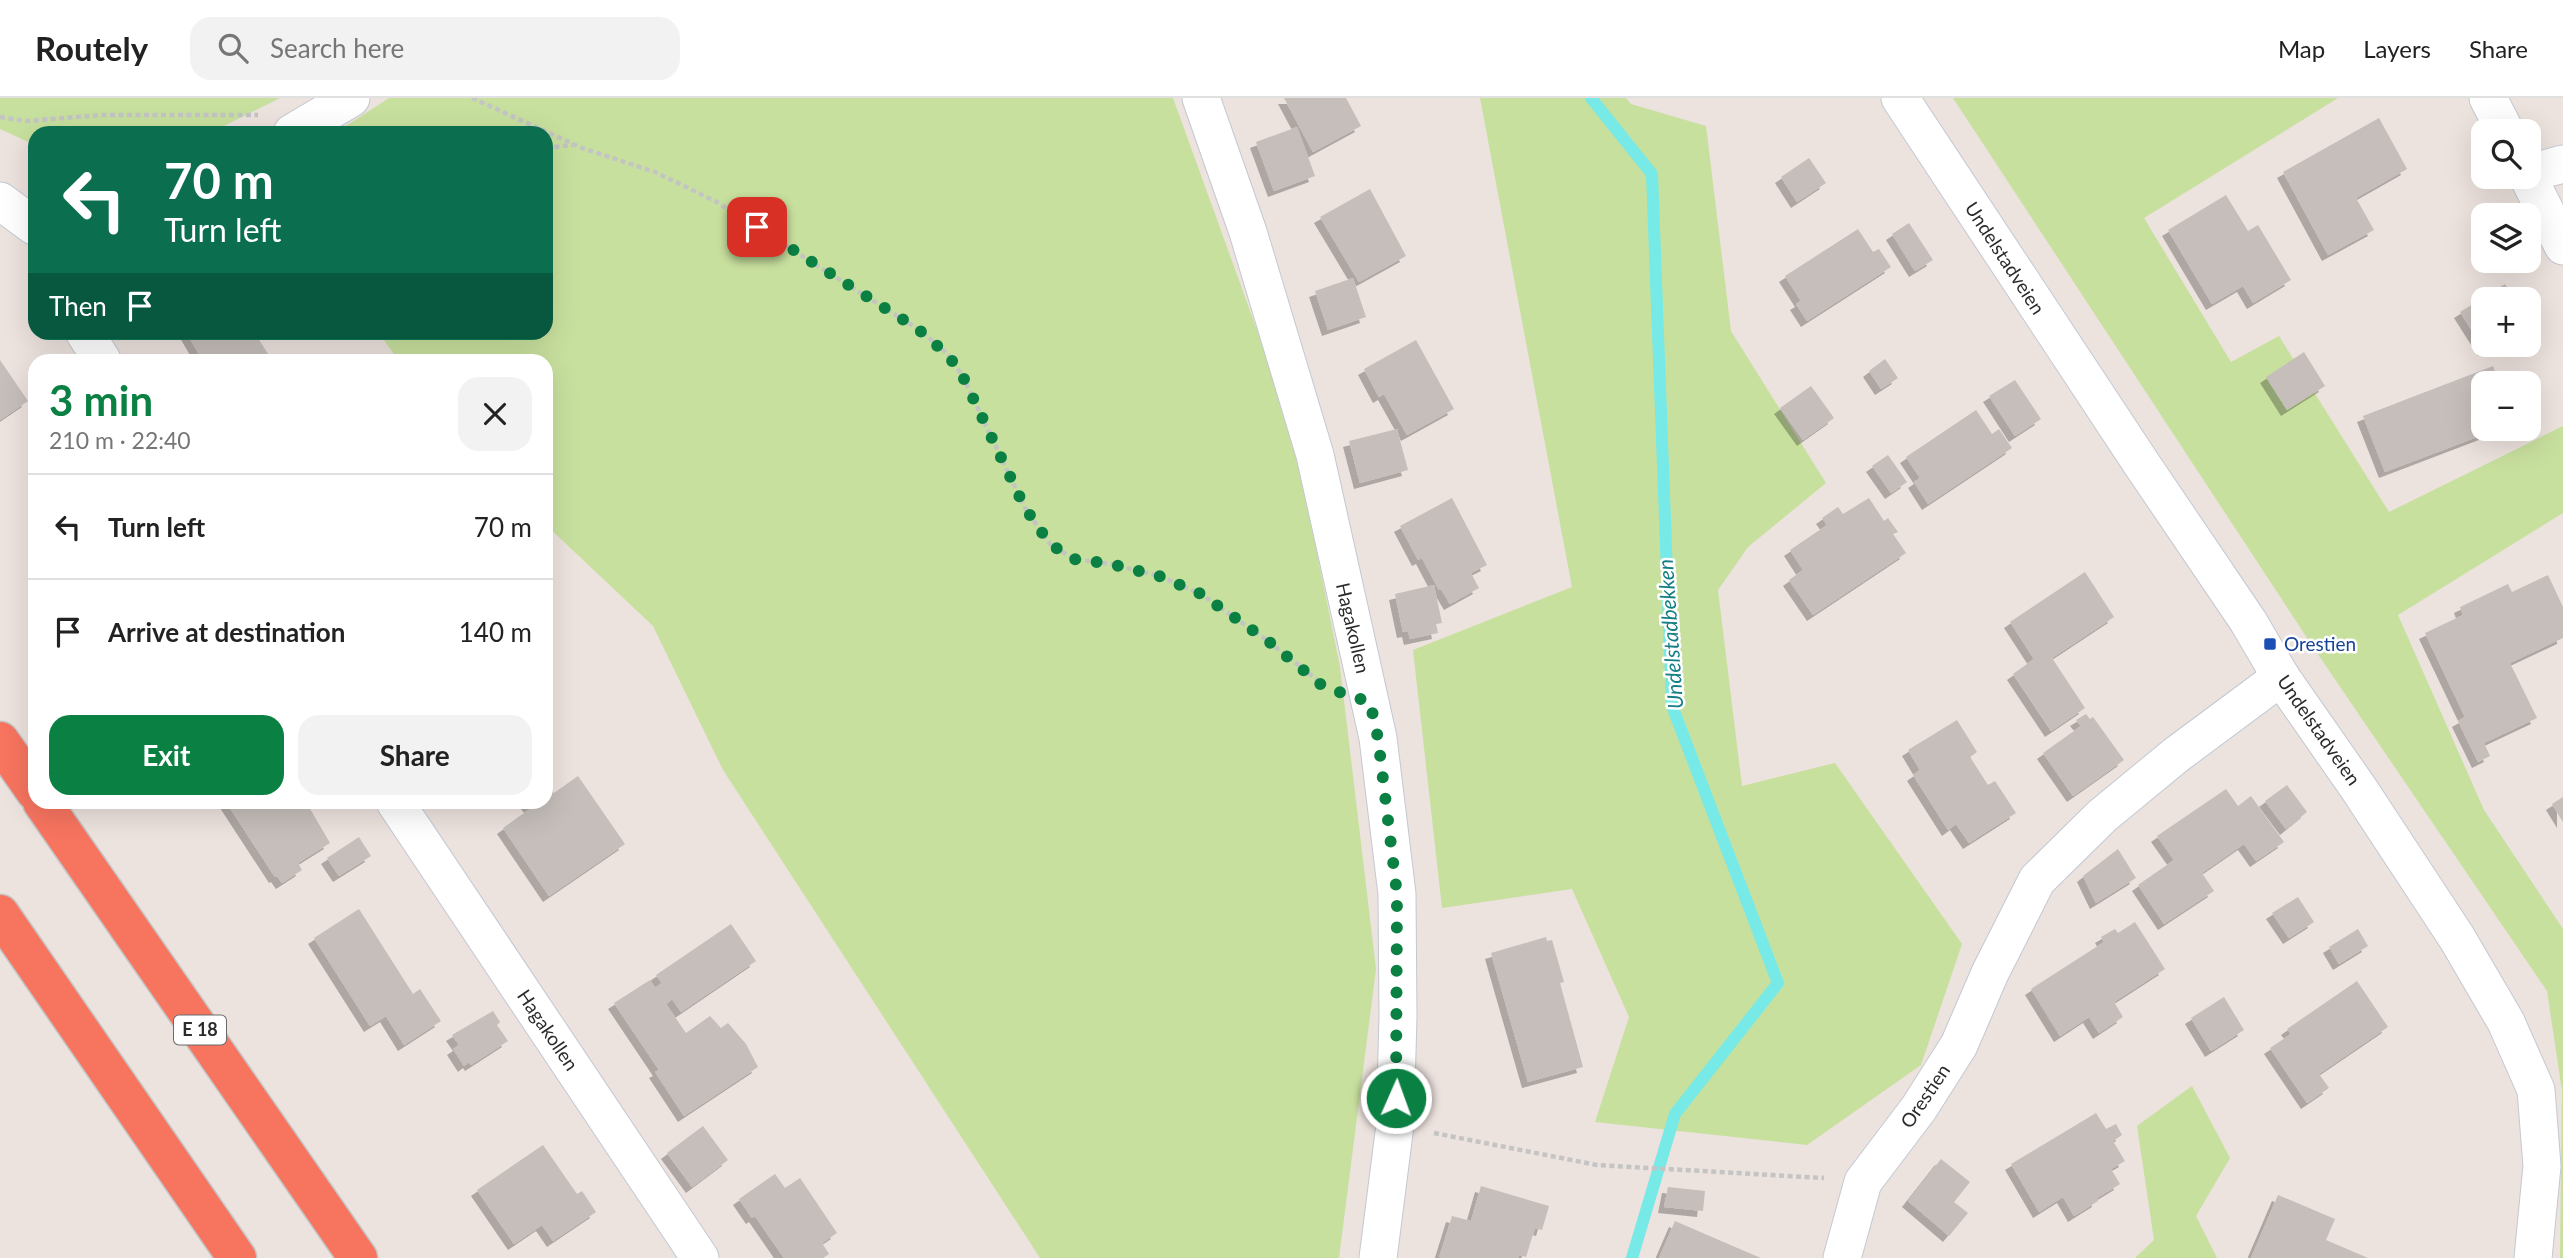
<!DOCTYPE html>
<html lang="en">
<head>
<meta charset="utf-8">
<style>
  body { margin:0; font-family:Lato,sans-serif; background:#f2f2f2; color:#222; height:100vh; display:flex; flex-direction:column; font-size:26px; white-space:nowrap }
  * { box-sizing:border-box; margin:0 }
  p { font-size:23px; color:#767676 }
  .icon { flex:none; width:38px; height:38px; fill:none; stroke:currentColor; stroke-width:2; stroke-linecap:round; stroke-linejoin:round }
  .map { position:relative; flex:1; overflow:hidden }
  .panel { position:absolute; left:28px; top:256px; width:525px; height:455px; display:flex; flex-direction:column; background:#fff; border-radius:21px; box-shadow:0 7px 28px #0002 }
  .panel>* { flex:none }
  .guide { position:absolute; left:28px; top:28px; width:525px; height:214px; border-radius:21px; box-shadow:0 7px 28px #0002; background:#0b6e4f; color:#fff; overflow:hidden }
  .fabs { position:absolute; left:2471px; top:21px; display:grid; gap:14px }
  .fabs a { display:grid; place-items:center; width:70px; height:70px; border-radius:14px; background:#fff; box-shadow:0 7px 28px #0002; font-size:35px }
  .pin { position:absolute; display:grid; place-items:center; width:60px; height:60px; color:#fff; margin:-30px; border-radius:14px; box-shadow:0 4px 10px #0006 }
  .me { position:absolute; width:77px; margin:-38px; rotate:2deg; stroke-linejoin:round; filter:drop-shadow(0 0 5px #0008) }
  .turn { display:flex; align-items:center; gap:24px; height:147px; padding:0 21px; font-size:32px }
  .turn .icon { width:91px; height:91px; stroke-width:2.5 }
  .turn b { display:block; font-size:49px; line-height:60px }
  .then { display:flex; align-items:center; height:66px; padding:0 21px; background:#0003; gap:14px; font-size:26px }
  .round { display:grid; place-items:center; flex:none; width:74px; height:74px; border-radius:21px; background:#f2f2f2 }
  .summary { display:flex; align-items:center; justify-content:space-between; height:119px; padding:0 21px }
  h1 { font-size:42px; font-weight:700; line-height:52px; color:#0b8043 }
  .primary-button { display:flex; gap:14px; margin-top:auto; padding:14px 21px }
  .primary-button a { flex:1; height:80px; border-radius:21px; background:#0b8043; color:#fff; font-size:28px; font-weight:700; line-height:80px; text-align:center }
  .primary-button a+a { background:#f2f2f2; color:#222 }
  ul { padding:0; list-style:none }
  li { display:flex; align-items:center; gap:21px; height:105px; padding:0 21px; border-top:2px solid #e0e0e0 }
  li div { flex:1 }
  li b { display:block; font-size:26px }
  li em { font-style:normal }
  header { display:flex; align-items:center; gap:42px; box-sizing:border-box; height:98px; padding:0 35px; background:#fff; border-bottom:2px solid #e0e0e0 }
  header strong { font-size:33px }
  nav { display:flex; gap:38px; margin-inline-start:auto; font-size:24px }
  .search { width:490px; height:63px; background:#f2f2f2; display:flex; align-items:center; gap:18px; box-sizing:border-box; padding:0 24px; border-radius:21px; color:#767676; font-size:26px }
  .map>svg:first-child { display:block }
</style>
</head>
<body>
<header>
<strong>Routely</strong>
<div class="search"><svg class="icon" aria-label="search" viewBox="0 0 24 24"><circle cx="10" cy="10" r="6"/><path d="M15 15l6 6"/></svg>Search here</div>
<nav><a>Map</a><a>Layers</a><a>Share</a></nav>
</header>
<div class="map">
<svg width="2563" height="1160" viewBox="0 0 2563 1160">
  <defs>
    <filter id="shadow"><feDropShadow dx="-6" dy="6" stdDeviation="0" flood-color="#0004"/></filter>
  </defs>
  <rect width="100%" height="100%" fill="#ece2de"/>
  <g fill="#c8e09e">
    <polygon points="0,0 280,0 210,35 35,35 35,47 0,31"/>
    <polygon points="389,0 1173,0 1291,326 1340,569 1376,871 1339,1160 1040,1160 723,672 653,528 546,427 546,262 398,262 379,235 546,234 546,35 335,35"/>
    <polygon points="1480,0 1626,0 1631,6 1706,28 1731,233 1826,385 1748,449 1718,492 1742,688 1835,665 1962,846 1921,967 1807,1047 1595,1024 1629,919 1572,791 1442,810 1413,552 1572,489"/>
    <polygon points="1953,0 2338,0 2144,120 2231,264 2279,238 2389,414 2563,328 2563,415 2398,517 2484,712 2563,831 2563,1160 2560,1160 2562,993 2547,893 2315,552"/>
    <polygon points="2192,988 2230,1060 2196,1118 2217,1160 2135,1160 2154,1142 2137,1028"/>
  </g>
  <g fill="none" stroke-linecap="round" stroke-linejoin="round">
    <polyline stroke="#77e9e6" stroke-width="12" points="1591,0 1652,76 1672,608 1778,885 1675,1016 1632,1160"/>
  </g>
  <g fill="#c5beba" filter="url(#shadow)">
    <polygon points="1284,0 1346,0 1361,28 1313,54"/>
    <polygon points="2379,20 2407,71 2356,100 2374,132 2328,157 2283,74"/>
    <polygon points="1297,29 1315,78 1274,93 1256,44"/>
    <polygon points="1809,60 1826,85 1797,104 1781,79"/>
    <polygon points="1370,91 1406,158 1359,184 1320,119"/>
    <polygon points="2226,97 2248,133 2258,127 2291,182 2253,205 2243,188 2212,206 2168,132"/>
    <polygon points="1909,125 1933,162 1915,173 1892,136"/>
    <polygon points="1858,131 1873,154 1879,151 1891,169 1807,223 1796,206 1801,203 1785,178"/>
    <polygon points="1353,180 1366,219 1328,232 1315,193"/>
    <polygon points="2505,186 2515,201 2483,201 2483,247 2493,247 2484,252 2460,214"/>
    <polygon points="186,234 254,234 272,262 193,262 200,258"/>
    <polygon points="1416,242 1454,311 1407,337 1384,296 1379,299 1364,271"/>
    <polygon points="2304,254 2325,288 2287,312 2266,279"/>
    <polygon points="1885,261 1898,280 1881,291 1869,273"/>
    <polygon points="0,262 28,303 0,322"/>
    <polygon points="2493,268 2499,285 2483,285 2483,331 2498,331 2385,374 2363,318"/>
    <polygon points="2015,282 2041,321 2015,338 1989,298"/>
    <polygon points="1811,288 1834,320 1803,342 1780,310"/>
    <polygon points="1976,312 1992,336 1999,331 2012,350 1928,406 1914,384 1920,380 1906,359"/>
    <polygon points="1397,331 1408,372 1360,385 1349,343"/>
    <polygon points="1888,357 1907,384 1891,395 1872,368"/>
    <polygon points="1452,400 1487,467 1471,475 1479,490 1450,506 1441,491 1439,492 1422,460 1418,462 1400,428"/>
    <polygon points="1869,400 1884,423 1888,420 1898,434 1893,436 1906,455 1813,517 1789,482 1803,472 1790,452 1827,427 1822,420 1838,409 1843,416"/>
    <polygon points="2085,474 2114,519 2052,560 2085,610 2051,633 2013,576 2034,561 2010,524"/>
    <polygon points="2548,477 2563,509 2563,540 2510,565 2537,620 2484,645 2490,658 2478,664 2458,623 2465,619 2425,535 2463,517 2460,509 2508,486 2512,494"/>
    <polygon points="1434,487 1442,525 1436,526 1438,535 1410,541 1408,533 1403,534 1395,496"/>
    <polygon points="2086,616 2090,621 2093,619 2124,662 2073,698 2043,655 2081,628 2076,622"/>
    <polygon points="1957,622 1977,654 1970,659 1988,687 1995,683 2016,715 1969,745 1956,726 1948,732 1913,677 1920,672 1908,652"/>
    <polygon points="578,678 625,746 549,798 503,730 531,710 526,704 546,704 546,683 554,695"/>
    <polygon points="2287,687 2307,714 2286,731 2265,703"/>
    <polygon points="2226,691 2238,708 2251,698 2284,744 2256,763 2244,746 2202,775 2214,793 2164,826 2138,787 2174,762 2157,738"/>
    <polygon points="2563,699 2563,724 2552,706"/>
    <polygon points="226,704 306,704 330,745 298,765 302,772 282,785 277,778 275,779"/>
    <polygon points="359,739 371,758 339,778 327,760"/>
    <polygon points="2118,751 2136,780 2096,805 2083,778"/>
    <polygon points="2298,799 2314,824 2289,840 2272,815"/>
    <polygon points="359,811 413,896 420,891 441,923 404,947 386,918 370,928 314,840"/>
    <polygon points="2135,824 2165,871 2114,904 2123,919 2099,935 2089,919 2060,938 2031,891 2104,844 2101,839 2115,831 2118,835"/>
    <polygon points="731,826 756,863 681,914 672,901 666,906 686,935 710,918 721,930 728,925 746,946 758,969 684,1018 655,974 659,972 614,905 650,882 655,890 662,885 656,877"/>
    <polygon points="2358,831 2368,848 2339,866 2329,849"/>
    <polygon points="1546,839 1547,843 1552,842 1564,884 1560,885 1583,969 1528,984 1491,855"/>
    <polygon points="2357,883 2388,929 2319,976 2329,990 2307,1005 2270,950 2291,936 2287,931"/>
    <polygon points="2224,899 2244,932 2211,953 2191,920"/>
    <polygon points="493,913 500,924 497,927 508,943 471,967 469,964 464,968 453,951 459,947 452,937"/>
    <polygon points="2096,1015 2106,1031 2116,1026 2122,1037 2113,1043 2125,1063 2111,1071 2120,1086 2097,1100 2098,1103 2074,1118 2063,1099 2039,1114 2011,1066"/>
    <polygon points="703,1028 728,1062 692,1089 667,1055"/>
    <polygon points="543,1047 577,1096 582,1093 596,1114 553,1143 542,1127 514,1146 477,1092"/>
    <polygon points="1941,1061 1970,1084 1954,1104 1968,1115 1949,1138 1908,1103"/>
    <polygon points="775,1076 785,1090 800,1080 837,1135 822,1145 829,1156 823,1160 784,1160 755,1118 752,1120 739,1101"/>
    <polygon points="1481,1088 1549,1108 1542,1132 1535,1130 1526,1159 1519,1157 1518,1160 1439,1160 1452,1118 1471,1123"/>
    <polygon points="1668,1089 1705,1093 1703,1113 1664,1109"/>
    <polygon points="2278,1097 2335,1121 2326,1142 2368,1160 2251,1160"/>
    <polygon points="1675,1123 1735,1149 1761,1160 1659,1160"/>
  </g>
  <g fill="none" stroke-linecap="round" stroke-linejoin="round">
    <defs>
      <g id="minor">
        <polyline points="1201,0 1248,134 1315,357 1378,640 1397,796 1398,918 1395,1027 1378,1160"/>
        <polyline points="1900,0 2141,365 2248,523 2281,579 2359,691 2457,840 2506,924 2536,992 2542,1068 2533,1160"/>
        <polyline points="2488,0 2505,33"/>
        <polyline points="292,35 351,0"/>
        <polyline points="2529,75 2563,66"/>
        <polyline points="2528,79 2563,148"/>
        <polyline points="0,103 34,128"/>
        <polyline points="84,234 102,262"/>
        <polyline points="395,704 700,1160"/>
        <polyline points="1842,1160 1863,1084 1919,1010 1959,947 1990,875 2037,782 2102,718 2176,657 2281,579"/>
      </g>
      <g id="motorway">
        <polyline points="0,643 35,693"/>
        <polyline points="42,704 358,1160"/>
        <polyline points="0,816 237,1160"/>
      </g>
    </defs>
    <use href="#minor" stroke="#c3c9d1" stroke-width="39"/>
    <use href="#motorway" stroke="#c4c4c4" stroke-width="41"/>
    <g stroke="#c4c4c4" stroke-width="4.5" stroke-dasharray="5 3.5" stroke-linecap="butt">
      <polyline points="472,0 582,50 655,74 715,103 918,231 948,256 963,279 1025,410 1050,446 1074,461 1111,466 1159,478 1201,496 1268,543 1326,589"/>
      <polyline points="0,19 27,23 101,17 258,17"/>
      <polyline points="546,50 573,47"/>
      <polyline points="1434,1035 1597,1067 1824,1080"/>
    </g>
    <use href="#minor" stroke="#fff" stroke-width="37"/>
    <use href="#motorway" stroke="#f7745f" stroke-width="38"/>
  </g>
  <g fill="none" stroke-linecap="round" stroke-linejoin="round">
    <polyline stroke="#0b8043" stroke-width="12" stroke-dasharray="0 21.6" points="757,129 918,231 948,257 963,279 1025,410 1050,446 1074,461 1111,466 1159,478 1201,496 1268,543 1324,589 1370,604 1378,640 1397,796 1396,1000"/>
  </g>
  <rect fill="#1a4fb4" stroke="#fff" stroke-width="2.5" x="2263" y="539" width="14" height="14" rx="3.5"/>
  <g text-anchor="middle" stroke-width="5" stroke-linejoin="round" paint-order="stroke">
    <rect fill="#fff" stroke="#6b6b6b" stroke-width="2" x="174" y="917.5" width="52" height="29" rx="5"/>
    <g font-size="18" font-weight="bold" fill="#2b2b2b">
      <text x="200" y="938">E 18</text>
    </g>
    <g font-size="19" fill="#2b2b2b" stroke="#fff">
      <text transform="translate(2005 160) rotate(57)" y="7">Undelstadveien</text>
      <text transform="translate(1353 530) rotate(77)" y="7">Hagakollen</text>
      <text transform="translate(2319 632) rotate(55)" y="7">Undelstadveien</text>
      <text transform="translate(548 932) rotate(56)" y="7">Hagakollen</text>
      <text transform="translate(1925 998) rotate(-56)" y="7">Orestien</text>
    </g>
    <g font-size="19" fill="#164399" stroke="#fff" text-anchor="start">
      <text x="2284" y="553">Orestien</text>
    </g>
    <g font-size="21" font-style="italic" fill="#147e83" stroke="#fff">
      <text transform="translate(1671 536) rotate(-94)" y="7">Undelstadbekken</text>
    </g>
  </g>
</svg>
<div class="fabs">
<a><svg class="icon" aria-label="search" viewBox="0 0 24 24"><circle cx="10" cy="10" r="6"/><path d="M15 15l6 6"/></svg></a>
<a><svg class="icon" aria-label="layers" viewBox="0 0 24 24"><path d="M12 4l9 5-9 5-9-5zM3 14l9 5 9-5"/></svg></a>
<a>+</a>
<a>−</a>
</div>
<div class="pin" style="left:757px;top:129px;background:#d93025"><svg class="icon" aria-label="arrive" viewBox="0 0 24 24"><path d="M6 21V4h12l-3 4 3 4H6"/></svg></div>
<svg class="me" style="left:1396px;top:1000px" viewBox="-20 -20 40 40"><circle r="17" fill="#0b8043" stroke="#fff" stroke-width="3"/><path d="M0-11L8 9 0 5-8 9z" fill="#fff"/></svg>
<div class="guide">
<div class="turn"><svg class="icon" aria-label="left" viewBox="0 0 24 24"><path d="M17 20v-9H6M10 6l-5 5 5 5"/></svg><div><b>70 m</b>Turn left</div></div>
<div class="then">Then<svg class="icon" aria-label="arrive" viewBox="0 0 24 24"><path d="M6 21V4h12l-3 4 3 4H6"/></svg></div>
</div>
<section class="panel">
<div class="summary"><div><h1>3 min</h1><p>210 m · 22:40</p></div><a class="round"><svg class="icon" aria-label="close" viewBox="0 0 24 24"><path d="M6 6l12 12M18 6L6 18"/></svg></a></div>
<ul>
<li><svg class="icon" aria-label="left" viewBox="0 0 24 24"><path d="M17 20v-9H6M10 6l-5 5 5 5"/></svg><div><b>Turn left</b></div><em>70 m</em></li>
<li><svg class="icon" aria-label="arrive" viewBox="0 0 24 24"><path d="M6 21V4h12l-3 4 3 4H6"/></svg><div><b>Arrive at destination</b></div><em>140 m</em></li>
</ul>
<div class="primary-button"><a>Exit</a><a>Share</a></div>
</section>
</div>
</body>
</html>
